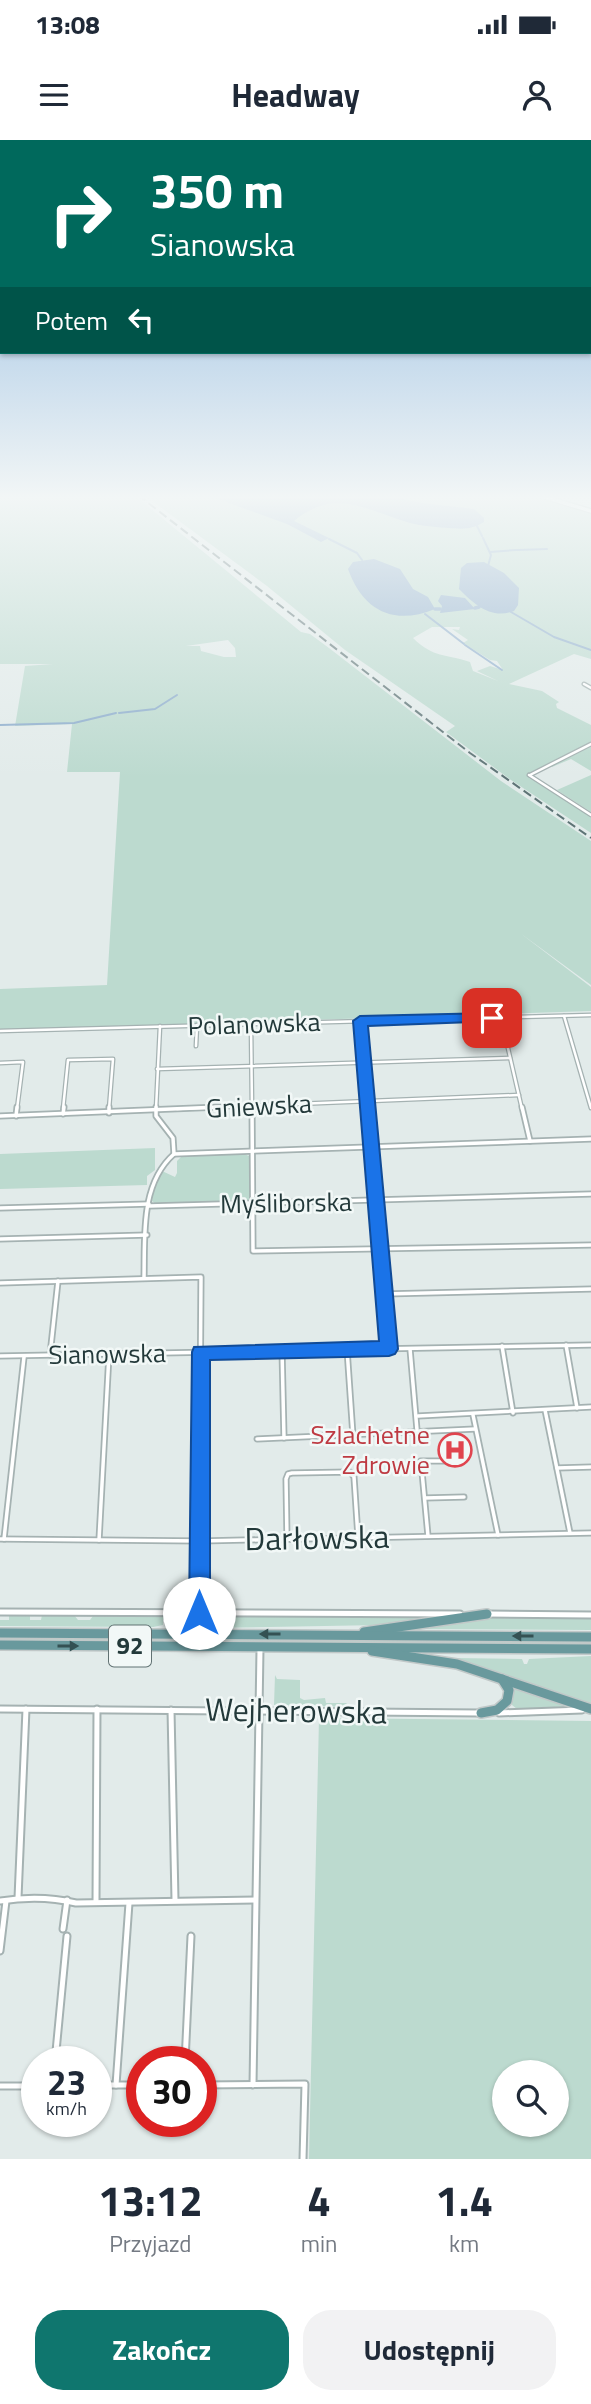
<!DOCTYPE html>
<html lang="pl">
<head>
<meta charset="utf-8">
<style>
  body { margin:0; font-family:"Titillium Web",sans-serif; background:#f2f2f3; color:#1f2937; height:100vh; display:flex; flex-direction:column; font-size:26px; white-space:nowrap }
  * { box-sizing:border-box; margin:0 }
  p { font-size:23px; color:#747a83 }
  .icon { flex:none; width:38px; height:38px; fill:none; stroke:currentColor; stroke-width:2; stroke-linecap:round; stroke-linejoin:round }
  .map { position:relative; height:2019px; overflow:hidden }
  .side { display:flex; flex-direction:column; background:#fff; flex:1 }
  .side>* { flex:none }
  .banner { position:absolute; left:0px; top:0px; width:592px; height:214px; box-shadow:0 2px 5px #0004; background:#00695c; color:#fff; overflow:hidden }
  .controls { position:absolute; left:492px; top:1920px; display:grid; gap:14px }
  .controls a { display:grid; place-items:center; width:77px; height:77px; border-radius:50%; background:#fff; box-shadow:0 2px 5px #0004; font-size:35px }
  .speed { position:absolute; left:21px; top:1906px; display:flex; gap:14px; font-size:35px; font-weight:700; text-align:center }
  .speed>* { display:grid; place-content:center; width:91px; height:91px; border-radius:50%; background:#fff; box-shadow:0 2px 5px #0004; line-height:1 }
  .speed small { font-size:18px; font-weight:400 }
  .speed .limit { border:10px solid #d22; background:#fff; color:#111 }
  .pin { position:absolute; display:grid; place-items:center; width:60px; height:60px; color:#fff; margin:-30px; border-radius:14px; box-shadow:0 4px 10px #0006 }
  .me { position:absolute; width:77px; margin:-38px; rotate:0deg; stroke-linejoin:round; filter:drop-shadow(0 0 5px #0008) }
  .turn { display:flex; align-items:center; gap:24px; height:147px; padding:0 35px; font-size:32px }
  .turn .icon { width:91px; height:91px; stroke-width:2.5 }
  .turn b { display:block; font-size:49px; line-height:60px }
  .then { display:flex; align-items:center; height:66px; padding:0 35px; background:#0003; gap:14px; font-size:26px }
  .eta { display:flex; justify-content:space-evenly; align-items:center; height:119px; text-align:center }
  .eta b { font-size:42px; font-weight:700; line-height:49px }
  .action { display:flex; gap:14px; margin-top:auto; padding:14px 35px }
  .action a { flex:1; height:80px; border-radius:28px; background:#0f766e; color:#fff; font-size:28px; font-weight:700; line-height:80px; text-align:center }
  .action a+a { background:#f2f2f3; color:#1f2937 }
  .status { display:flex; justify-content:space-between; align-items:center; height:49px; padding:0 35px; background:#fff; direction:ltr }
  .status svg { height:19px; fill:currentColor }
  header { display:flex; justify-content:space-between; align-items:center; height:91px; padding:0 35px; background:#fff; font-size:32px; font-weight:700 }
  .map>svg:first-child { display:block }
</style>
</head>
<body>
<div class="status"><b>13:08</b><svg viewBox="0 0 49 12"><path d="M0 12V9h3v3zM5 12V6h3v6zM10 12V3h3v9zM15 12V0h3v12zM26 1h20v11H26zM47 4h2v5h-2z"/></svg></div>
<header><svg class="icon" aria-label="menu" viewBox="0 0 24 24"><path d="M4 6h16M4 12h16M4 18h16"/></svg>Headway<svg class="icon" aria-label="person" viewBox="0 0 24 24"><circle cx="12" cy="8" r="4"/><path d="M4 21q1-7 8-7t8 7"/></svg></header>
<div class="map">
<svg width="591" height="2019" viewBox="0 0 591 2019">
  <rect width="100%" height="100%" fill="#e2ebea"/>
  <g fill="#bcdacf" fill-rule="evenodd">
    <path d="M0,355h134l167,137 9,2 19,14 172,133 90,60v144l-71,-52 71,54v24l-591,19v-41l107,-4 13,-213h-53l5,-48 -57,2 10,-60 28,-2h-53zM228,500l7,8 1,9h-12l-23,-6 -1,-5h-14z"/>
    <path d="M144,355h392l55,16v148l-17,-5 -65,30 33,7 17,11 -3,2 1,4 34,17v46l-20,-12 -19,8 -5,-2 -20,10 64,41v17l-80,-53 -65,-48 9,-6 -110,-76 -78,-64zM432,487h28l-1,3 -7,-1 16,11 -5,3 27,17 7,1 6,9 -13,-4 -13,5 21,10 -25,-10 -3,-9c-26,-9 -35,-3 -57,-24z"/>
    <polygon points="591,635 591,672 557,650"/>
    <polygon points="155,1008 155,1030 147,1036 147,1045 0,1049 0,1014"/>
    <polygon points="244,1014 249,1016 252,1025 251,1059 248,1061 241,1059 240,1061 156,1064 152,1061 155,1043 162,1031 175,1037 177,1033 177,1021 183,1015"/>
    <polygon points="9,1475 30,1475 30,1480 41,1480 42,1475 74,1475 78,1480 90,1480 93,1476 169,1477 163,1480 163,1485 153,1487 0,1486 0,1480 9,1480"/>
    <polygon points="186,1476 441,1478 381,1485 212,1488 197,1485 221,1484 222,1480 186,1480"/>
    <polygon points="491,1478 591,1479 591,1490 413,1489"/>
    <polygon points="0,1496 591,1500 591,1505 0,1502"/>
    <polygon points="591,1516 591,1565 453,1518 522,1519 524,1524 527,1524 529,1519"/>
    <polygon points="275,1535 277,1539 300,1540 300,1558 304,1560 325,1558 326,1563 347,1563 343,1567 274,1565"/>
    <polygon points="510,1544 573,1566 517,1569 512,1565"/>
    <path d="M319,1578l272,3v438h-282zM504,1932h52v52h-52z"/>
  </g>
  <g fill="#8dadcc">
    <path d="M207,355h178l37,8 52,6 10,9v4c-13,8 -22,7 -36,6 -13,-1 -26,-2 -38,-5 -44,-13 -75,-36 -116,-2l35,17 -8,4 -34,-18z"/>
    <path d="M374,419l26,10 13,20 15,8 7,12c-41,17 -72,2 -87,-40l5,-7z"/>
    <path d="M484,422l20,11 15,15 -1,17 -4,6c-23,9 -40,-7 -55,-22l2,-21 6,-5z"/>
    <polygon points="441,455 465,458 475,469 440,473 442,466 438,461"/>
  </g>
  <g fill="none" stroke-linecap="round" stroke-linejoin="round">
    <g stroke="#8dadcc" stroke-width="2">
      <polyline points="476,384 482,396"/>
      <polyline points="483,398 491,415 488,426"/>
      <polyline points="329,399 357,413 362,420"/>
      <polyline points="517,410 547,409"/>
      <polyline points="490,412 516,410"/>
      <polyline points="511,472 554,497 591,510"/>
      <polyline points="425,474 464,504"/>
      <polyline points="465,505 502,530"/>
      <polyline points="119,573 155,569 177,555"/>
      <polyline points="0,585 74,583 116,573"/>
    </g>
    <g stroke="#8dadcc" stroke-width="3.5">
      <polyline points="475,468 479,467"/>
      <polyline points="435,469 440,469"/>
    </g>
    <defs>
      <g id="street-far2">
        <polyline points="584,544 591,548"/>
        <polyline points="529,635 591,675"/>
        <polyline points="530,635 591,604"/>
        <polyline points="564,876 591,968"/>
        <polyline points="501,878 522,969"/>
        <polyline points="360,881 368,969"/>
        <polyline points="251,885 252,969"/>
        <polyline points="0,891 591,875"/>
        <polyline points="196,906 197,885"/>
        <polyline points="0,923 23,922 17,969"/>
        <polyline points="157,929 510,918"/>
        <polyline points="63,969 68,920 113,919 109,969"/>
        <polyline points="156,969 160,886"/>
        <polyline points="177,969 519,955"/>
      </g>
      <g id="street-far1">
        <polyline points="252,967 253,1111 591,1105"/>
        <polyline points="368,967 389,1208"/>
        <polyline points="522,967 530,1001"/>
        <polyline points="109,973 109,967"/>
        <polyline points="63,974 64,967"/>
        <polyline points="0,976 220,967"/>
        <polyline points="16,976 17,967"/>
        <polyline points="174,1014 591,999"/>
        <polyline points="149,1066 591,1054"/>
        <polyline points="0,1068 149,1064"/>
        <polyline points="0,1099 147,1095"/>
        <path d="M144,1138c1,-42 -4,-94 30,-124l-1,-16 -17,-22v-9"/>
        <polyline points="0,1143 201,1137 199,1424"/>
        <polyline points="384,1154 591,1149"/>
        <polyline points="566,1205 577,1268"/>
        <polyline points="502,1206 513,1273"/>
        <polyline points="347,1209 353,1296"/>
        <polyline points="410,1209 417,1290"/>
        <polyline points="282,1210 284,1298"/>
        <polyline points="50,1215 58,1141"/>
        <polyline points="0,1216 591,1205"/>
        <polyline points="545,1270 570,1393"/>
        <polyline points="473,1275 498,1395"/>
        <polyline points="418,1276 591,1267"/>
        <polyline points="257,1299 475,1289"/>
        <polyline points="557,1328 591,1327"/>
        <polyline points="425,1358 464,1357"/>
        <polyline points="428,1396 421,1321 459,1321"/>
        <polyline points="0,1399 200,1401 591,1393"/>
        <polyline points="4,1399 24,1217"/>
        <polyline points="287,1399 286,1339 288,1334 292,1333 350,1332 354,1337 358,1397"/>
        <polyline points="99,1400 109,1214"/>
      </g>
      <g id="street">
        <polyline points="0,1472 460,1474"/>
        <polyline points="199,1473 199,1422"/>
        <polyline points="489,1474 591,1475"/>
        <polyline points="0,1569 480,1573"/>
        <polyline points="171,1570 175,1760"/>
        <polyline points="499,1573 582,1570"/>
        <polyline points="18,1758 26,1569"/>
        <path d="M0,1761c25,-4 51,-4 76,2l179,-3"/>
        <polyline points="96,1762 97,1569"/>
        <polyline points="63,1789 67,1760"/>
        <polyline points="0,1811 6,1761"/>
        <polyline points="55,1922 67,1796"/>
        <polyline points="185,1922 191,1796"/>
        <polyline points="96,1945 142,1945"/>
        <polyline points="116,1945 129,1763"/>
        <polyline points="201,1945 305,1944 303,2019"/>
        <polyline points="253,1945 260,1509"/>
        <polyline points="0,1946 37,1946"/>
      </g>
      <polyline id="secondary" points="538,355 591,371"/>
      <g id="primary">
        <polyline points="364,1492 487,1474"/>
        <polyline points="0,1493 591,1497"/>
        <polyline points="0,1505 591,1509"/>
        <polyline points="372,1511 457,1524 591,1569"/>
        <polyline points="481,1573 497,1570 507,1561 509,1550 502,1539"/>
      </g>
    </defs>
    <use href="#street-far2" stroke="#a5b2b2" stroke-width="5"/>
    <use href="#street-far1" stroke="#a5b2b2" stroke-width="7"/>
    <use href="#street" stroke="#a5b2b2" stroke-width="9"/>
    <use href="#secondary" stroke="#9eb3b2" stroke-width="6"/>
    <use href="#primary" stroke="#c1c8c8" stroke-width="12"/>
    <use href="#street-far2" stroke="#fff" stroke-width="2.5"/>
    <use href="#street-far1" stroke="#fff" stroke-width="3.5"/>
    <use href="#street" stroke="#fff" stroke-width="5"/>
    <use href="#secondary" stroke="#fff" stroke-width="3.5"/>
    <use href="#primary" stroke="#69999d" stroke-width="9"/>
    <polyline stroke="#5e7476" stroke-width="2" stroke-dasharray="9 4.5" stroke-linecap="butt" points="138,355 470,613 591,698"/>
  </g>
  <defs><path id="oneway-solid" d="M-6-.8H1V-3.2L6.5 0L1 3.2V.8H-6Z" transform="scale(1.75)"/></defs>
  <g fill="#345153">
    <use href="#oneway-solid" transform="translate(270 1494) rotate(-180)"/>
    <use href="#oneway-solid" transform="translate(523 1496) rotate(-180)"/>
    <use href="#oneway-solid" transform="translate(68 1506)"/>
  </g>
  <linearGradient id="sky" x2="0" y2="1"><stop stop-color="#83b1dd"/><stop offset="0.56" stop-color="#f2f6f6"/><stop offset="1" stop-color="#f2f6f6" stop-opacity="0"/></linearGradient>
  <rect width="591" height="638" fill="url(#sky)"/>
  <polygon fill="#1a73e8" stroke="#114b97" stroke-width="2" points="492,873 500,878 498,881 368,886 398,1209 395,1214 389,1216 210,1220 210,1473 207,1480 199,1483 192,1480 189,1473 192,1212 194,1207 379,1201 353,881 360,876"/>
  <defs>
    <symbol id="hospital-ring" viewBox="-11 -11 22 22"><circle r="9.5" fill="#f2f8f7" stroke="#e0444e" stroke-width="1.5"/><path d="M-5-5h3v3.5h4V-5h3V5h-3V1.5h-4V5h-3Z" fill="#e0444e"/></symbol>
  </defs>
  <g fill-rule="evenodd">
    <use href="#hospital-ring" x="436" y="1291" width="38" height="38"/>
  </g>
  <g text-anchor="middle" stroke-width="5" stroke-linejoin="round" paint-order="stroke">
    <rect fill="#f2f8f7" stroke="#617273" stroke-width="2" x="109" y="1485.5" width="42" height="41" rx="5"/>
    <g font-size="24" font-weight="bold" fill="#23393a">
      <text x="130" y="1514">92</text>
    </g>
    <g font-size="26" fill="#23393a" stroke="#f2f8f7">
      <text transform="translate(254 884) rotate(-2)" y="9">Polanowska</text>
      <text transform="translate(259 966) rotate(-3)" y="9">Gniewska</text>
      <text transform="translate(286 1063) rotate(-1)" y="9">Myśliborska</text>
      <text transform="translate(107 1214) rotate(-1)" y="9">Sianowska</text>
    </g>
    <g font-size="26" fill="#be3a42" stroke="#f2f8f7" text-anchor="end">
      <text x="430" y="1304">Szlachetne<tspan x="430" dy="30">Zdrowie</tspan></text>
    </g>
    <g font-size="32" fill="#23393a" stroke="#f2f8f7">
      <text transform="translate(317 1398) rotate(-1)" y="11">Darłowska</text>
      <text transform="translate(296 1571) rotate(1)" y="11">Wejherowska</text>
    </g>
  </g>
</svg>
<div class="controls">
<a><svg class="icon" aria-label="search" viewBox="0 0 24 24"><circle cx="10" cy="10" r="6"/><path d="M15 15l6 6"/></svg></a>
</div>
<div class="speed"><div>23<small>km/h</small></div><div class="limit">30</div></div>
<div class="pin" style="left:492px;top:878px;background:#d93025"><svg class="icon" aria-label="arrive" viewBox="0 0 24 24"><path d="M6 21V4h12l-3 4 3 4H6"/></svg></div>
<svg class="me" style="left:199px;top:1473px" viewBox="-20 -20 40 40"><circle r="19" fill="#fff"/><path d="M0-13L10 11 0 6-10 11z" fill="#1a73e8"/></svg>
<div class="banner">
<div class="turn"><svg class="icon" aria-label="right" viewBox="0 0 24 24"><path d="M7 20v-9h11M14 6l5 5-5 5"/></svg><div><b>350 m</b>Sianowska</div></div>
<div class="then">Potem<svg class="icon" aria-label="left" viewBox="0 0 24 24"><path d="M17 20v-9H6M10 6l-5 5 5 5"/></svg></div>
</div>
</div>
<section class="side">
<div class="eta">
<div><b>13:12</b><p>Przyjazd</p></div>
<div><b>4</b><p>min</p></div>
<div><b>1.4</b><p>km</p></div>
</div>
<div class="action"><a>Zakończ</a><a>Udostępnij</a></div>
</section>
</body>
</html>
